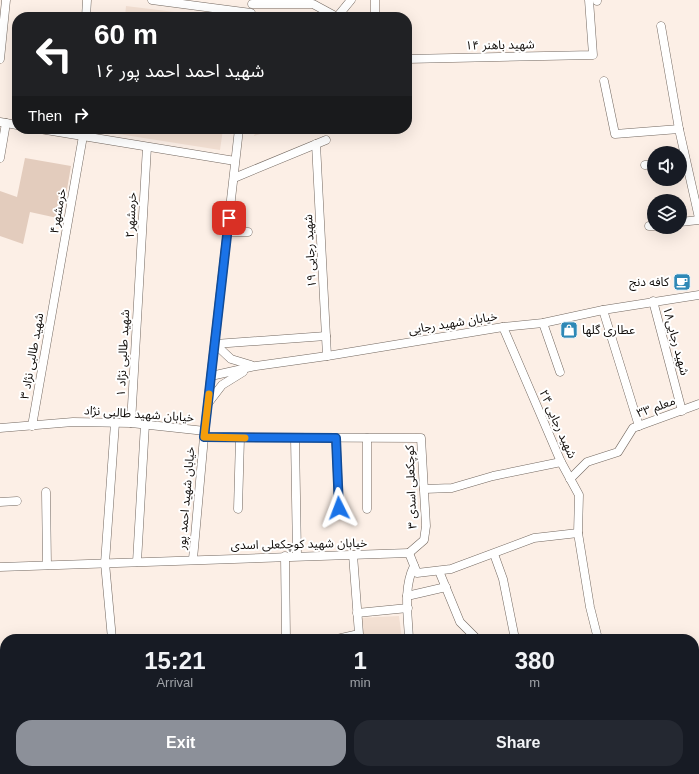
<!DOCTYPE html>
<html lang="en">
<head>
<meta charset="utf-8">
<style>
  body { margin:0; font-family:Arial,"Noto Sans Arabic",sans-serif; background:#242831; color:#f1f3f6; height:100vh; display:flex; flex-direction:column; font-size:15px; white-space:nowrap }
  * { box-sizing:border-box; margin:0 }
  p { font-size:13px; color:#9ea1a6 }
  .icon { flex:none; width:22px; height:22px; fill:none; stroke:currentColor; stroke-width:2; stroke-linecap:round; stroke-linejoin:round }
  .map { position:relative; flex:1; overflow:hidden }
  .side { position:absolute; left:0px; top:634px; width:699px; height:140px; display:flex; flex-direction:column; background:#171b24; border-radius:16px 16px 0 0; box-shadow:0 4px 16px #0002 }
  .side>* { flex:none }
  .top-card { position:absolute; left:12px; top:12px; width:400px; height:122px; border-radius:16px; box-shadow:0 4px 16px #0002; background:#202124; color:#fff; overflow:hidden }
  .fabs { position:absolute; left:647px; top:146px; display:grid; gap:8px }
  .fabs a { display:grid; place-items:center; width:40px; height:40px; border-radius:50%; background:#171b24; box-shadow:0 4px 16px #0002; font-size:20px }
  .pin { position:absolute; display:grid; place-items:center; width:34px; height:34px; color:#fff; margin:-17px; border-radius:8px; box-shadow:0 2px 6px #0006 }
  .me { position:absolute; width:44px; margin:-22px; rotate:357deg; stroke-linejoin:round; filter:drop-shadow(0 0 3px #0008) }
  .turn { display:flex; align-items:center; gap:14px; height:84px; padding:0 16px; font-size:18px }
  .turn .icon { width:52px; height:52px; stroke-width:2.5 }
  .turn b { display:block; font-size:28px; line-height:34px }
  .then { display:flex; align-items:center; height:38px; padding:0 16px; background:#0003; gap:8px; font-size:15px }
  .eta { display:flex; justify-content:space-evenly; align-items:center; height:68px; text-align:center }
  .eta b { font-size:24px; font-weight:600; line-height:28px }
  .cta { display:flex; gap:8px; margin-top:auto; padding:8px 16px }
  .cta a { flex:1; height:46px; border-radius:16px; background:#8c9099; color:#fff; font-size:16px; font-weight:600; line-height:46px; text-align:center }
  .cta a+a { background:#242831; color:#f1f3f6 }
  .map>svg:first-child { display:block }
</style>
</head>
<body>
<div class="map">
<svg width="699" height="774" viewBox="0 0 699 774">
  <rect width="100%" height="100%" fill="#fcefe6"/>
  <g fill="#f3e0d3">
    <polygon points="126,6 215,17 125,17"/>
    <polygon points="112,129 223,129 220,150 112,133"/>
    <polygon points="257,129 277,129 254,136"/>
    <polygon points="399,616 402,639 362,639 358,618"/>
  </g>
  <polygon fill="#e3ccbd" points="25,158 71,166 62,219 30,212 23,244 0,236 0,191 17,197"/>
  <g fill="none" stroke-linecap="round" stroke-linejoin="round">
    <defs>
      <g id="minor">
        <polyline points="152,0 251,13"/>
        <polyline points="597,0 597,1"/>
        <polyline points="252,4 313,4 337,17"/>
        <polyline points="86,17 87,0"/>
        <polyline points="337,17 351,0"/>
        <polyline points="375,17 375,0"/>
        <polyline points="661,26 679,129 699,218"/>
        <polyline points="0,59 6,0"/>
        <polyline points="407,59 593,55 589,0"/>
        <polyline points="604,81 615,134 679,129"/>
        <polyline points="0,122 17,125"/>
        <polyline points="40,129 235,161"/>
        <polyline points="316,144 327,356"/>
        <polyline points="0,158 6,123"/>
        <polyline points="645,165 654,164"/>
        <polyline points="234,178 326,140"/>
        <polyline points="680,222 699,220"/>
        <polyline points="649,226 654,226"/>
        <polyline points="227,232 248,232"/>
        <polyline points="653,301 682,411"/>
        <polyline points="603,310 639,426"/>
        <polyline points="543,323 560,372"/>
        <polyline points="503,327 561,462 579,495 578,533 590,607 598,639"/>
        <polyline points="215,344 326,336"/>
        <polyline points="215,344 231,359 251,365"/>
        <polyline points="211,376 256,366 327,356 503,327 543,323 603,310 699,295"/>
        <polyline points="209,402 222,385 243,372"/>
        <polyline points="131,423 147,147"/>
        <polyline points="32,426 83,136"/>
        <polyline points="0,428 73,422 131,423 205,431"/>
        <polyline points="204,437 421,438 426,526 424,540 409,553"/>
        <polyline points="295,438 297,555"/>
        <polyline points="336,438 339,508"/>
        <polyline points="367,438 367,509"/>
        <polyline points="570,479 587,462 618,452 633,428 699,404"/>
        <polyline points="424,489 452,488 493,476 561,462"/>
        <polyline points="46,492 47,565"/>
        <polyline points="0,502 17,501"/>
        <polyline points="238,509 240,438"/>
        <polyline points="494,554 503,579 515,639"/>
        <polyline points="285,556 286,639"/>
        <polyline points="193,559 204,437 239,129"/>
        <polyline points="137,562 145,424"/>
        <polyline points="0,567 409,553 417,573 451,569 534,538 578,533"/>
        <polyline points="439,571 460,622 477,639"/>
        <polyline points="407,596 446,587"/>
        <polyline points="357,613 408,608"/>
        <polyline points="112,639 105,563 115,423"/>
        <polyline points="337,639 359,634 353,555"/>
        <path d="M409,639c-1,-24 -6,-51 5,-73"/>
        <polyline points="694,709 699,708"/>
        <polyline points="124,769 124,774"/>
        <polyline points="296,769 297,774"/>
        <polyline points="352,769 355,774"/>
        <polyline points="496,769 499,774"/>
        <polyline points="615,769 616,774"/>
        <polyline points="674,769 675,774"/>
        <polyline points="210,774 212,769"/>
        <polyline points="420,774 425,769"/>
        <polyline points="528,774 574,769"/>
      </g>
    </defs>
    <use href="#minor" stroke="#736860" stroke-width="9"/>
    <use href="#minor" stroke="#fff" stroke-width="8"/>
  </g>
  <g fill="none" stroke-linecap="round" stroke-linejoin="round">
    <defs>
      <polyline id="route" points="229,218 204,437 336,438 339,508"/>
    </defs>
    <use href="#route" stroke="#114b97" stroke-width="10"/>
    <use href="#route" stroke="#1a73e8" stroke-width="7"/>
    <polyline stroke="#f59e0b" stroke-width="7" points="209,394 204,437 245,438"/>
  </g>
  <defs>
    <symbol id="cafe-square" viewBox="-11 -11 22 22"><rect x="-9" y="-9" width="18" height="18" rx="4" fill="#2e88b6" stroke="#fff"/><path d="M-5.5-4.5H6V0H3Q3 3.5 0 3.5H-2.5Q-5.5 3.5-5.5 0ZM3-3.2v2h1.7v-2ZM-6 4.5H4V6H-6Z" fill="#fff"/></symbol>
    <symbol id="shop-square" viewBox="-11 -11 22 22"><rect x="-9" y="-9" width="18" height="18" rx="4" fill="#2e88b6" stroke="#fff"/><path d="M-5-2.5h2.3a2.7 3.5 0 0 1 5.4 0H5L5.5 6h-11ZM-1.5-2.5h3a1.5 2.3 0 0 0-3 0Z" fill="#fff"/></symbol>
  </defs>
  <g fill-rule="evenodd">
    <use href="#cafe-square" x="672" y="272" width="20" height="20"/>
    <use href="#shop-square" x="559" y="320" width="20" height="20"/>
  </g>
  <g text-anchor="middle" stroke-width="4" stroke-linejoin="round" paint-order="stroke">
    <g font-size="12" fill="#100c09" stroke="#fff">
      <text transform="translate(500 45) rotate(-1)" y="4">شهید باهنر ۱۴</text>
      <text transform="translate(58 211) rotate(-80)" y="4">خرمشهر۴</text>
      <text transform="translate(131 215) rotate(-87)" y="4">خرمشهر۲</text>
      <text transform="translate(310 251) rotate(-93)" y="4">شهید رجایی ۱۹</text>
      <text transform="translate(453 323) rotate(-9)" y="4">خیابان شهید رجایی</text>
      <text transform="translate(676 341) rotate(75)" y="4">شهید رجایی۱۸</text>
      <text transform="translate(123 353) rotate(-87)" y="4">شهید طالبی نژاد ۱</text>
      <text transform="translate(32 356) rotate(-80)" y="4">شهید طالبی نژاد ۳</text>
      <text transform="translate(656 407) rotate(-20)" y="4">معلم ۳۳</text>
      <text transform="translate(139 414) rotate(4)" y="4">خیابان شهید طالبی نژاد</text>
      <text transform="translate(558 424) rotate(66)" y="4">شهید رجایی ۲۴</text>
      <text transform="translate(411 487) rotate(-92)" y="4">کوچکعلی اسدی ۳</text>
      <text transform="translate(186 498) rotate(-85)" y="4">خیابان شهید احمد پور</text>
      <text transform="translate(299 544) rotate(-1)" y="4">خیابان شهید کوچکعلی اسدی</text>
    </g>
    <g font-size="12" fill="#100c09" stroke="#fff" text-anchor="end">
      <text x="669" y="286">کافه دنج</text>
      <text x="582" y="334" text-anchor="start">عطاری گلها</text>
    </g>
  </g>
</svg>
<div class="fabs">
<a><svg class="icon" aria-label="sound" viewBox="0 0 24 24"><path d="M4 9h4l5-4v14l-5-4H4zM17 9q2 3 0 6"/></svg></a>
<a><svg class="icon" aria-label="layers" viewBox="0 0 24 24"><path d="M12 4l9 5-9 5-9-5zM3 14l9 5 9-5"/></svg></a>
</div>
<div class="pin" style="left:229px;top:218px;background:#d93025"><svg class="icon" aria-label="arrive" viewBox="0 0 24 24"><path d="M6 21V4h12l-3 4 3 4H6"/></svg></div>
<svg class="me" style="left:339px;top:508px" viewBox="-20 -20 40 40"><path d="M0-17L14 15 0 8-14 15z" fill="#1a73e8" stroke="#fff" stroke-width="4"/></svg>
<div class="top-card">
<div class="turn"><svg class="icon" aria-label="left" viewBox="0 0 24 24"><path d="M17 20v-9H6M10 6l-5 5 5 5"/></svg><div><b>60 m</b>شهید احمد احمد پور ۱۶</div></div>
<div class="then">Then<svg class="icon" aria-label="right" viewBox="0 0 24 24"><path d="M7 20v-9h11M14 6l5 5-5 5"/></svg></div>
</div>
<section class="side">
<div class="eta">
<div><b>15:21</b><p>Arrival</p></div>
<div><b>1</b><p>min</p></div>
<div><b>380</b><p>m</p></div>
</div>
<div class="cta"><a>Exit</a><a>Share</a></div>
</section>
</div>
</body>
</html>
